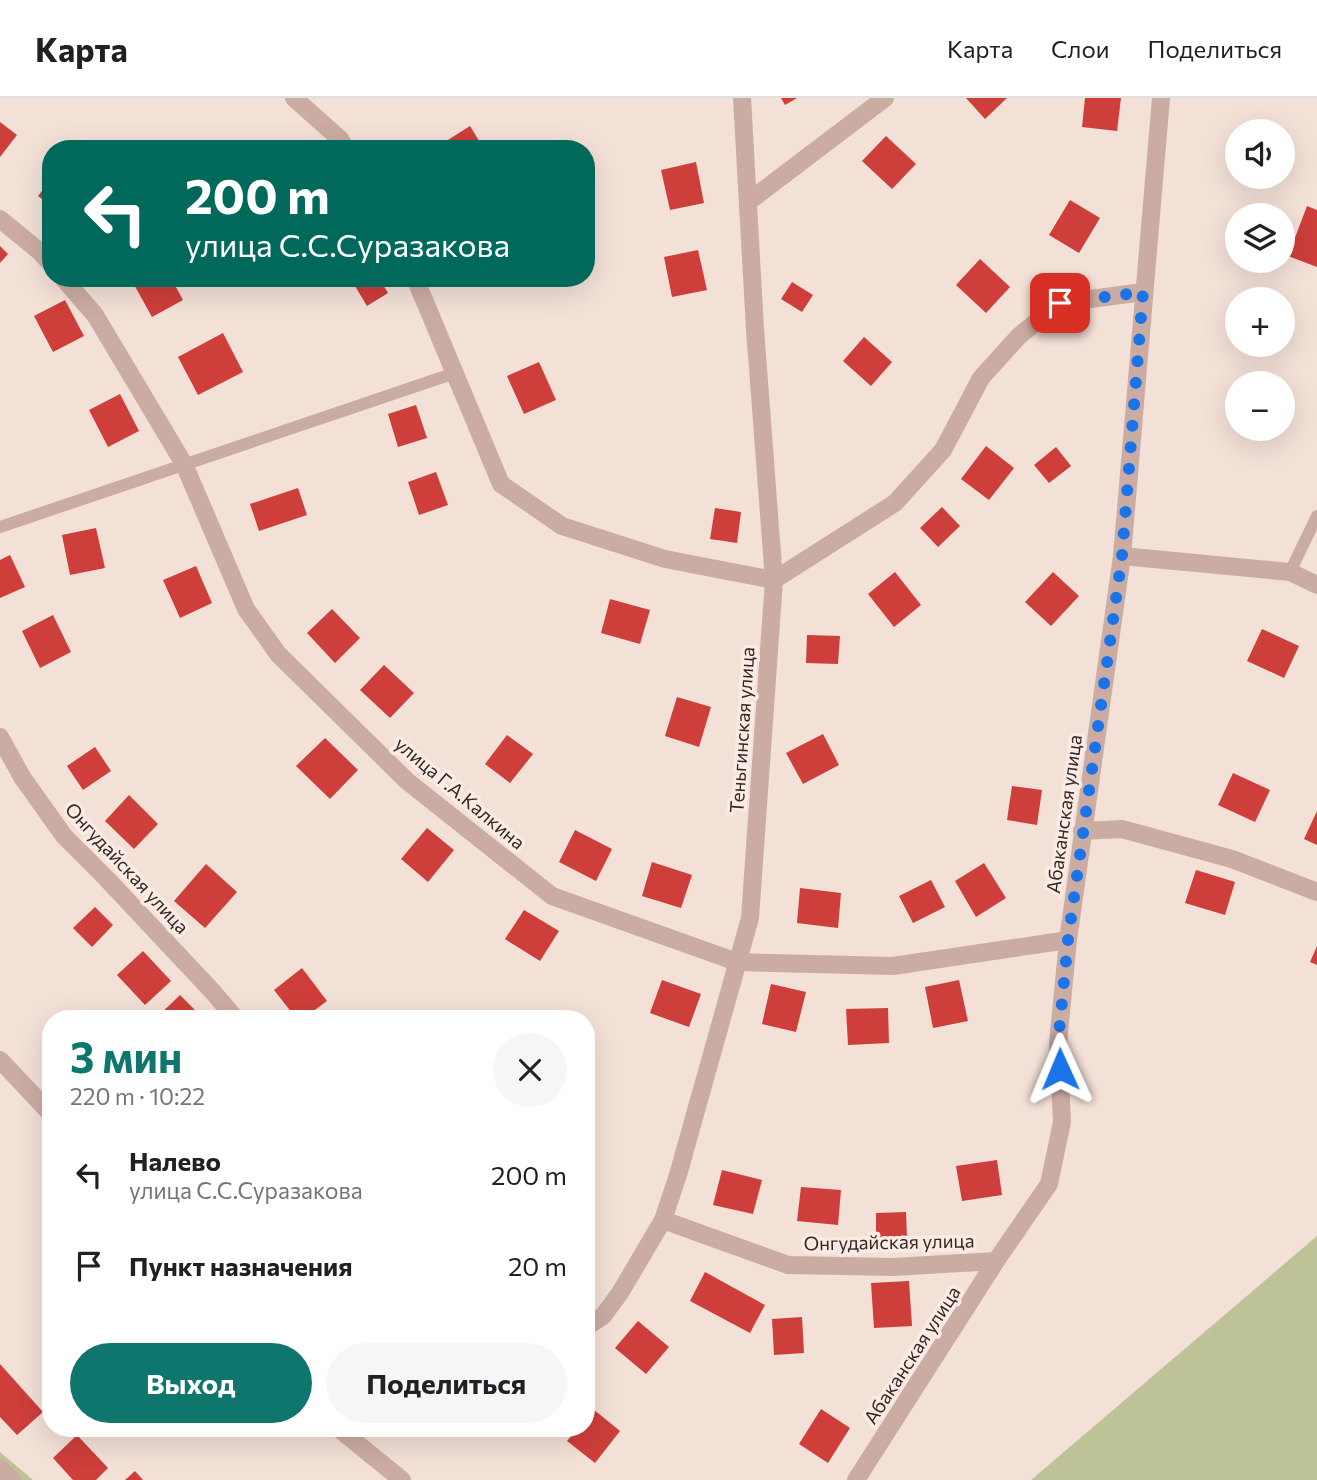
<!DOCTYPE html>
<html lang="ru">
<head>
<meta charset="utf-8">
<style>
  body { margin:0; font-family:Commissioner,sans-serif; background:#f6f6f6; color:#202124; height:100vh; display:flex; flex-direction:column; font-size:26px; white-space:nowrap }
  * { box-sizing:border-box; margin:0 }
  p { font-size:23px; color:#757577 }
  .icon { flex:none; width:38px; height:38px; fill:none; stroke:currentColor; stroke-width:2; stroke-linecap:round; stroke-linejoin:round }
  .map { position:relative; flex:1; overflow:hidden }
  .details { position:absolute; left:42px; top:912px; width:553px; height:427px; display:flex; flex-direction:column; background:#fff; border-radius:28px; box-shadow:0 7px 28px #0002 }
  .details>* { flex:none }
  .guide { position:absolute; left:42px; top:42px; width:553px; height:147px; border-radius:28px; box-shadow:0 7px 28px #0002; background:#00695c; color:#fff; overflow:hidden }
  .fabs { position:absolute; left:1225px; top:21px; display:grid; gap:14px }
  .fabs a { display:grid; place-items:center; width:70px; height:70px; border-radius:50%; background:#fff; box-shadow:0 7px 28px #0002; font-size:35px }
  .pin { position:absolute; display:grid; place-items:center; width:60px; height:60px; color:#fff; margin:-30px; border-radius:14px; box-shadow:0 4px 10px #0006 }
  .me { position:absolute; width:77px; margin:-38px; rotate:359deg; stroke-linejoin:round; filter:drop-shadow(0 0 5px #0008) }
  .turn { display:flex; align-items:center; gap:24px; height:147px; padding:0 28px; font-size:32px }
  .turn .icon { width:91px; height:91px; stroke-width:2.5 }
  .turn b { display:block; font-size:49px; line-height:60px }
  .round { display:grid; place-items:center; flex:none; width:74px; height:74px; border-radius:37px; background:#f6f6f6 }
  .summary { display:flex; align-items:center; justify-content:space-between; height:119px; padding:0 28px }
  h1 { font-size:42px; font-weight:700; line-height:52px; color:#0f766e }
  .action { display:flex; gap:14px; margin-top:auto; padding:14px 28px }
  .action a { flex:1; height:80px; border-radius:42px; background:#0f766e; color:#fff; font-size:28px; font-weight:700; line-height:80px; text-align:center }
  .action a+a { background:#f6f6f6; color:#202124 }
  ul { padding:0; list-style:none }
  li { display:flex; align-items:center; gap:21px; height:91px; padding:0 28px }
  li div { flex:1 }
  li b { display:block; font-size:26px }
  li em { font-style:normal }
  header { display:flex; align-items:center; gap:42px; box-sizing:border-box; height:98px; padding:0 35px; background:#fff; border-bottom:2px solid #e0e0e0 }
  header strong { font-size:33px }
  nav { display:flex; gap:38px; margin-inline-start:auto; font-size:24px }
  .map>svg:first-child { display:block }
</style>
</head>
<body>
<header>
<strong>Карта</strong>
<nav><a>Карта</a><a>Слои</a><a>Поделиться</a></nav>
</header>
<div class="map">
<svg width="1317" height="1382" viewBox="0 0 1317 1382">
  <rect width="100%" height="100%" fill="#f3e0d7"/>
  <g fill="#bdc297">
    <polygon points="1317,1138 1317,1382 1031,1382"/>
    <polygon points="0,1354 33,1382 0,1382"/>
  </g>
  <g fill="#ce3e3a">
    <polygon points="781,0 797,0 785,7"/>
    <polygon points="966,0 1007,0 985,21"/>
    <polygon points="1085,0 1121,0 1117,33 1082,29"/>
    <polygon points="0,24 17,37 0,59"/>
    <polygon points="470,28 484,51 443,51 440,47"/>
    <polygon points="886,38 916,66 892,91 862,63"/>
    <polygon points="696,64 704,105 670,112 661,72"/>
    <polygon points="51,81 51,108 38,98"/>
    <polygon points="1070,102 1100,120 1079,155 1049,137"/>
    <polygon points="1307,108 1317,112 1317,169 1288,158"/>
    <polygon points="0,148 8,156 0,165"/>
    <polygon points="698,152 707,192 672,199 664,159"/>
    <polygon points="980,161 1010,189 986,215 956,187"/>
    <polygon points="138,180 171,180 183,202 152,219 132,183"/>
    <polygon points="356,180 379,180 388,195 367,208 352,183"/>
    <polygon points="792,184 813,197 802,214 781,201"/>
    <polygon points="65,202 84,238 53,254 34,218"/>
    <polygon points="223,235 243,274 198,297 178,259"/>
    <polygon points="864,239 892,264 871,288 843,263"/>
    <polygon points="539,264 556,302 524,316 507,278"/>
    <polygon points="120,296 139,333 108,349 89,312"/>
    <polygon points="416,307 427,340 398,349 388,316"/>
    <polygon points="986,348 1014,370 989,402 961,381"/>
    <polygon points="1056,349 1071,368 1049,385 1034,367"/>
    <polygon points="436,374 448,407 419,417 408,384"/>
    <polygon points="298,390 307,417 259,433 250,406"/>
    <polygon points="942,409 960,428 938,449 920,430"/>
    <polygon points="715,410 741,414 737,445 710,441"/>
    <polygon points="96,430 105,470 70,477 62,437"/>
    <polygon points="10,457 25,489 0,500 0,462"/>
    <polygon points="196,468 212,505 180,520 163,482"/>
    <polygon points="895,474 921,507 894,529 868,496"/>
    <polygon points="1053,474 1079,498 1051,528 1025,504"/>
    <polygon points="610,501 650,512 640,546 601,535"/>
    <polygon points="332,511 360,540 335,565 307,535"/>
    <polygon points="53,517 71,554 40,570 22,533"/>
    <polygon points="1262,531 1299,548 1284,580 1247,563"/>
    <polygon points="807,537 840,538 838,566 806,565"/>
    <polygon points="384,567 414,595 390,620 360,592"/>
    <polygon points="677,599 711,609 699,649 665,638"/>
    <polygon points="823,636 839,667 803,686 786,655"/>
    <polygon points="507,637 533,656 510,685 485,666"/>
    <polygon points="325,640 358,672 330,701 296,668"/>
    <polygon points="95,649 111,673 83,692 67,668"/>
    <polygon points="1233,675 1270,692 1255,724 1218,707"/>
    <polygon points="1012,688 1042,692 1037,727 1007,722"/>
    <polygon points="129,697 158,726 134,751 105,723"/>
    <polygon points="1317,713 1317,747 1304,741"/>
    <polygon points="427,730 454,752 428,784 401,761"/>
    <polygon points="575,732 612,751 596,783 559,764"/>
    <polygon points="652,764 692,777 681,810 642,798"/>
    <polygon points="984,765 1006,800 976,819 955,783"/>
    <polygon points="206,766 237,794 205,830 174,803"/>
    <polygon points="1196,772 1235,784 1225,817 1185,805"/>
    <polygon points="931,782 945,809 913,825 899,798"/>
    <polygon points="800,790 841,795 838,830 797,825"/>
    <polygon points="95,809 113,827 92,849 73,830"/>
    <polygon points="524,812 559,833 540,863 505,841"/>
    <polygon points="1317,848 1317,867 1310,864"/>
    <polygon points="143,853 171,883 145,907 117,877"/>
    <polygon points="302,870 327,903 304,920 296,920 274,892"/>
    <polygon points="662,882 701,896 689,929 650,915"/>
    <polygon points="959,882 968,923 933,930 925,889"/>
    <polygon points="771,886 806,894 796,934 762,926"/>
    <polygon points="180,897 203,920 156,920"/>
    <polygon points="888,910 889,945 848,947 846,911"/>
    <polygon points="997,1062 1002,1097 962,1103 956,1068"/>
    <polygon points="722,1072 762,1082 753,1116 713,1107"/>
    <polygon points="801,1089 841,1092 838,1127 797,1123"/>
    <polygon points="906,1114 907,1140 876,1141 876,1115"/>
    <polygon points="705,1174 765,1207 750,1235 690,1203"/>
    <polygon points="909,1183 912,1228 874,1230 871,1185"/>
    <polygon points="802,1219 804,1255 774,1257 772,1221"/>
    <polygon points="638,1223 669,1249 646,1276 615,1250"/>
    <polygon points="0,1266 43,1314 17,1337 0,1319"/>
    <polygon points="593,1311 620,1333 595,1365 567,1343 578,1330 586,1330 586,1320"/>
    <polygon points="821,1311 850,1330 828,1365 799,1346"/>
    <polygon points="77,1337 108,1370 96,1382 73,1382 53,1360"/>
    <polygon points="135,1373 143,1382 125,1382"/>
  </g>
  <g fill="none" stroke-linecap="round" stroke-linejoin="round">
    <g stroke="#cbaca3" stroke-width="12">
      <polyline points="0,429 455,275"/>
      <polyline points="1290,474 1317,418"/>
    </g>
    <g stroke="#cbaca3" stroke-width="18">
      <polyline points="294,0 340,41 346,51"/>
      <polyline points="748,104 885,0"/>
      <polyline points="0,121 39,153 51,166"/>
      <polyline points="63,180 95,217 184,366 246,511 278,556 407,683 552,798 737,864 893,868 1068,842"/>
      <polyline points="415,180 501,386 562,428 665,461 774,482 895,405 943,352 981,280 1019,238 1060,205 1143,194"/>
      <polyline points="1122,458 1290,474 1317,487"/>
      <polyline points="0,639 22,679 64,738 106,780 214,895 235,920"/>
      <polyline points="1082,733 1122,731 1232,761 1317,794"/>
      <polyline points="0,962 51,1016"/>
      <polyline points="663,1122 788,1167 893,1169 996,1163"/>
      <polyline points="586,1229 603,1218 620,1195 663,1122 678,1077 750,820 774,482 755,231 742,0"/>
      <polyline points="338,1330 402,1382"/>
      <polyline points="0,1370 12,1382"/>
      <polyline points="856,1382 996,1163 1049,1086 1062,1024 1058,945 1068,842 1122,458 1161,0"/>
    </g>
  </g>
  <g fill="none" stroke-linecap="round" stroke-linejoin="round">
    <polyline stroke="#1a73e8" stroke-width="12" stroke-dasharray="0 21.6" points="1060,971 1058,945 1068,842 1122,458 1143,194 1060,205"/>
  </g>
  <g text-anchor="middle" stroke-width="7" stroke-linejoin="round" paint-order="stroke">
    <g font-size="19" fill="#352725" stroke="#faebe4">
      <text transform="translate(742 632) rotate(-86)" y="7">Теньгинская улица</text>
      <text transform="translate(460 695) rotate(40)" y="7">улица Г.А.Калкина</text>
      <text transform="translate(1064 716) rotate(-82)" y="7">Абаканская улица</text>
      <text transform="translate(127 770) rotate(47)" y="7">Онгудайская улица</text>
      <text transform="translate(889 1144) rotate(-1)" y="7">Онгудайская улица</text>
      <text transform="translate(912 1257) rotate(-57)" y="7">Абаканская улица</text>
    </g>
  </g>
</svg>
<div class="fabs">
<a><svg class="icon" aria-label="sound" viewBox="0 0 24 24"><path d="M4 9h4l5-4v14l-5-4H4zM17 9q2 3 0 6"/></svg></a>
<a><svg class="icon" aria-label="layers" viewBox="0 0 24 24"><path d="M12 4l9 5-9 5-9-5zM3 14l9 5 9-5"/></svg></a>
<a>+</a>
<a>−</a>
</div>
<div class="pin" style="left:1060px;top:205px;background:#d93025"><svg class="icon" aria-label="arrive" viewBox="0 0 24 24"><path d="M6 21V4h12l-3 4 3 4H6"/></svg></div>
<svg class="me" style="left:1060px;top:971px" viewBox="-20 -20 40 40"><path d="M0-17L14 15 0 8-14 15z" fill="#1a73e8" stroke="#fff" stroke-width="4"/></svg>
<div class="guide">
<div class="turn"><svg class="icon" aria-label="left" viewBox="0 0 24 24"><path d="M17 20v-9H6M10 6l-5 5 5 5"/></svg><div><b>200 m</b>улица С.С.Суразакова</div></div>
</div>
<section class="details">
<div class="summary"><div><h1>3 мин</h1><p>220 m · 10:22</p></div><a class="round"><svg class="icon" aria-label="close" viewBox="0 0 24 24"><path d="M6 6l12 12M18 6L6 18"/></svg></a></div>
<ul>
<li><svg class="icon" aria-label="left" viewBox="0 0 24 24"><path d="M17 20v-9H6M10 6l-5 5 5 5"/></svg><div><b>Налево</b><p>улица С.С.Суразакова</p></div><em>200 m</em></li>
<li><svg class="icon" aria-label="arrive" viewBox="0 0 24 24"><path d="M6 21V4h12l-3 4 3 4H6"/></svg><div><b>Пункт назначения</b></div><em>20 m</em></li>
</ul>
<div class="action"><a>Выход</a><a>Поделиться</a></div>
</section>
</div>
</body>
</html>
